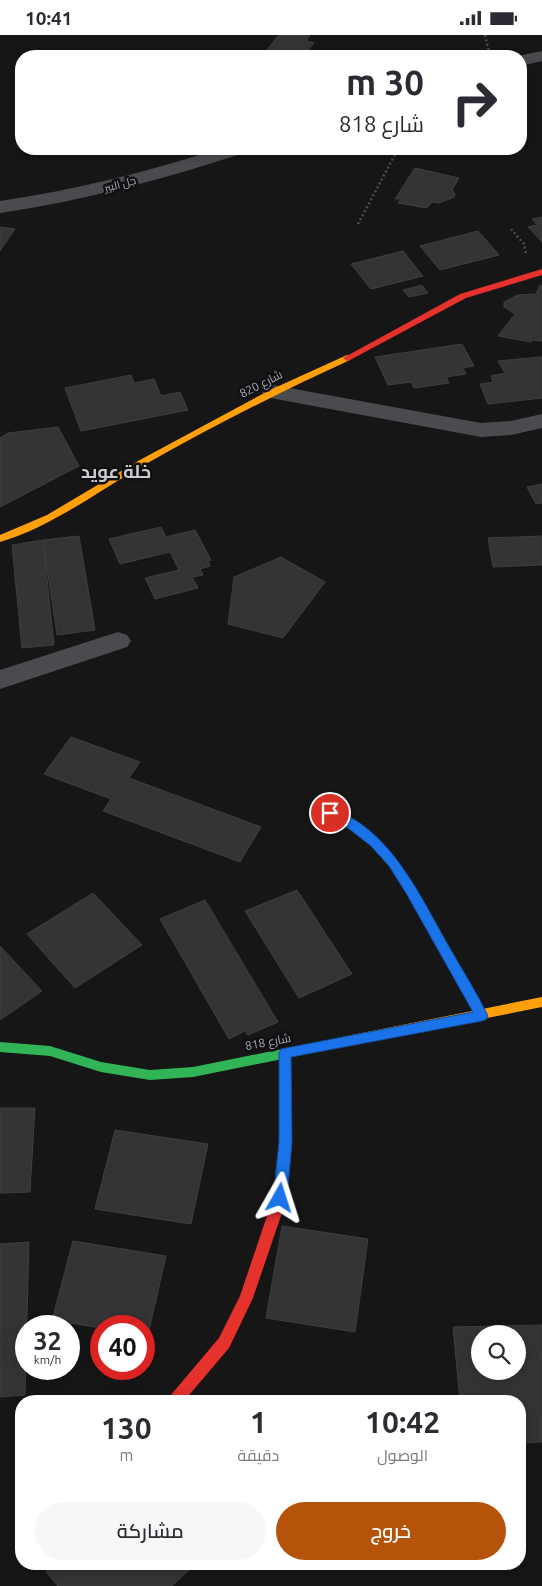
<!DOCTYPE html>
<html lang="ar">
<head>
<meta charset="utf-8">
<style>
  body { margin:0; font-family:Ubuntu,Cairo,sans-serif; background:#f7f7f7; color:#2b2b33; direction:rtl; height:100vh; display:flex; flex-direction:column; font-size:19px; white-space:nowrap }
  * { box-sizing:border-box; margin:0 }
  p { font-size:16px; color:#7c7c81 }
  .icon { flex:none; width:28px; height:28px; fill:none; stroke:currentColor; stroke-width:2; stroke-linecap:round; stroke-linejoin:round }
  .map { position:relative; flex:1; overflow:hidden; direction:ltr }
  .panel { position:absolute; left:15px; top:1360px; width:511px; height:175px; display:flex; flex-direction:column; background:#fff; border-radius:20px; box-shadow:0 2px 12px #0003; direction:rtl }
  .panel>* { flex:none }
  .banner { position:absolute; left:15px; top:15px; width:512px; height:105px; border-radius:20px; box-shadow:0 2px 12px #0003; direction:rtl; background:#fff; color:#2b2b33; overflow:hidden }
  .controls { position:absolute; left:471px; top:1290px; display:grid; gap:10px }
  .controls a { display:grid; place-items:center; width:55px; height:55px; border-radius:50%; background:#fff; box-shadow:0 2px 12px #0003; font-size:25px }
  .speed { position:absolute; left:15px; top:1280px; display:flex; gap:10px; font-size:25px; font-weight:700; text-align:center }
  .speed>* { display:grid; place-content:center; width:65px; height:65px; border-radius:50%; background:#fff; box-shadow:0 2px 12px #0003; line-height:1 }
  .speed small { font-size:12px; font-weight:400 }
  .speed .limit { border:8px solid #d22; background:#fff; color:#111 }
  .pin { position:absolute; display:grid; place-items:center; width:42px; height:42px; color:#fff; margin:-21px; border:2px solid #fff; border-radius:50%; box-shadow:0 1px 5px #0007 }
  .me { position:absolute; width:55px; margin:-28px; rotate:6deg; stroke-linejoin:round; filter:drop-shadow(0 0 4px #0008) }
  .turn { display:flex; align-items:center; gap:18px; height:105px; padding:0 20px; font-size:22px }
  .turn .icon { width:65px; height:65px; stroke-width:2.5 }
  .turn b { display:block; font-size:35px; line-height:42px }
  .eta { display:flex; justify-content:space-evenly; align-items:center; height:85px; text-align:center }
  .eta b { font-size:30px; font-weight:600; line-height:35px }
  .primary-button { display:flex; gap:10px; margin-top:auto; padding:10px 20px }
  .primary-button a { flex:1; height:58px; border-radius:30px; background:#b45309; color:#fff; font-size:20px; font-weight:600; line-height:58px; text-align:center }
  .primary-button a+a { background:#f7f7f7; color:#2b2b33 }
  .status { display:flex; justify-content:space-between; align-items:center; height:35px; padding:0 25px; background:#fff; direction:ltr }
  .status svg { height:14px; fill:currentColor }
  .map>svg:first-child { display:block }
</style>
</head>
<body>
<div class="status"><b>10:41</b><svg viewBox="0 0 49 12"><path d="M0 12V9h3v3zM5 12V6h3v6zM10 12V3h3v9zM15 12V0h3v12zM26 1h20v11H26zM47 4h2v5h-2z"/></svg></div>
<div class="map">
<svg width="542" height="1551" viewBox="0 0 542 1551">
  <rect width="100%" height="100%" fill="#161616"/>
  <g fill="#343436" stroke="#3e3f42" fill-rule="evenodd">
    <polygon points="279,0 310,0 306,6 314,8 303,21 262,21"/>
    <polygon points="415,133 459,143 452,155 455,159 454,162 439,168 432,167 427,173 398,168 401,164 395,164"/>
    <polygon points="542,182 542,207 528,192 537,190 532,184"/>
    <polygon points="0,192 15,194 0,216"/>
    <polygon points="478,196 499,220 440,235 420,211"/>
    <polygon points="403,216 423,241 371,254 351,229"/>
    <polygon points="422,250 428,258 409,262 403,255"/>
    <polygon points="540,250 542,251 542,306 533,305 531,307 498,301 515,279 504,272 504,267 518,260 536,259"/>
    <polygon points="462,309 474,331 463,333 466,339 446,342 449,348 414,353 411,347 388,350 375,322"/>
    <polygon points="540,322 542,322 542,363 488,369 480,349 493,347 491,341 505,338 498,326"/>
    <polygon points="131,340 134,348 154,344 161,361 180,357 188,375 81,396 65,353"/>
    <polygon points="58,392 79,431 0,472 0,403 8,398"/>
    <polygon points="542,449 542,468 536,469 527,452"/>
    <polygon points="161,492 166,502 195,495 211,525 208,526 210,531 200,534 203,540 192,542 198,553 155,564 145,543 179,535 170,517 120,529 109,504"/>
    <polygon points="79,501 95,595 57,600 43,505"/>
    <polygon points="542,501 542,530 493,532 488,503"/>
    <polygon points="43,505 54,610 22,613 12,510"/>
    <polygon points="281,522 325,547 283,603 228,589 234,542"/>
    <polygon points="71,702 140,727 129,743 261,792 240,827 103,776 111,764 44,739"/>
    <polygon points="297,855 352,939 299,963 245,876"/>
    <polygon points="93,858 142,910 75,953 27,899"/>
    <polygon points="205,865 278,987 248,1000 245,996 229,1004 160,884"/>
    <polygon points="0,911 42,956 0,985"/>
    <polygon points="0,1073 35,1073 30,1157 0,1158"/>
    <polygon points="115,1095 208,1109 191,1189 95,1174"/>
    <polygon points="282,1191 368,1204 355,1297 266,1283"/>
    <polygon points="73,1206 166,1221 148,1300 144,1300 144,1291 101,1293 52,1285"/>
    <polygon points="29,1207 25,1360 0,1362 0,1209"/>
    <path d="M542,1290v117l-22,1v-42h-60l-7,-74zM480,1299h38v37h-38z"/>
    <polygon points="55,1529 195,1529 172,1551 58,1551 46,1537"/>
  </g>
  <g fill="none" stroke-linecap="round" stroke-linejoin="round">
    <g stroke="#4c4d50" stroke-width="2.5" stroke-dasharray="2 2.5" stroke-linecap="butt">
      <polyline points="485,0 490,21"/>
      <polyline points="358,189 398,114"/>
      <polyline points="511,194 524,209 526,219"/>
    </g>
    <g fill="#4a4b4f" fill-rule="evenodd">
      <polygon points="542,16 542,26 521,31 521,21 518,21"/>
      <path d="M218,114h29l-3,4c-80,26 -161,48 -244,60v-12c75,-11 147,-29 218,-52z"/>
      <polygon points="273,350 481,388 511,386 542,379 542,393 511,400 481,402 265,362 262,357 265,352"/>
      <polygon points="118,597 127,600 131,606 127,612 0,654 0,635"/>
    </g>
    <g fill="#30b455" fill-rule="evenodd">
      <path d="M330,774c56,18 84,76 111,123 15,27 30,53 45,80l2,4 -2,4 -4,1 -4,-1 -71,-127 -18,-27 -18,-20 -23,-18 -22,-12 -2,-3 2,-3z"/>
      <polygon points="347,1001 351,1002 353,1006 351,1010 347,1011 193,1042 150,1045 101,1037 50,1021 0,1017 0,1007 50,1011 101,1027 150,1035 193,1032"/>
    </g>
    <g fill="#ff9f0a" fill-rule="evenodd">
      <path d="M347,320l4,3 -1,2c-70,32 -139,67 -206,105 -45,26 -95,63 -144,77v-7l47,-20 91,-54 132,-71z"/>
      <polygon points="542,962 542,972 347,1011 343,1010 341,1006 343,1002 347,1001"/>
    </g>
    <g fill="#e5322d" fill-rule="evenodd">
      <polygon points="542,234 542,240 466,263 350,325 347,326 343,323 460,259"/>
      <polygon points="285,1013 289,1014 291,1018 292,1107 287,1163 253,1263 229,1313 184,1366 168,1366 170,1361 219,1303 240,1261 273,1163 280,1107 279,1018 281,1014"/>
    </g>
  </g>
  <path fill="#1a73e8" stroke="#114b97" d="M330,773c60,20 89,86 118,137 13,23 28,46 40,71l-2,3 -4,2 -191,36 1,85 -5,56 -2,4 -5,2 -5,-2 -2,-4 6,-56v-89l2,-4 192,-37 -67,-119 -17,-27 -18,-20 -23,-18 -22,-12 -2,-3z"/>
  <g text-anchor="middle" stroke-width="5" stroke-linejoin="round" paint-order="stroke">
    <g font-size="11" fill="#a8acb6" stroke="#101012">
      <text transform="translate(120 149) rotate(-15)" y="4">جل البير</text>
    </g>
    <g font-size="12" fill="#a8acb6" stroke="#101012">
      <text transform="translate(261 349) rotate(-27)" y="4">شارع 820</text>
      <text transform="translate(268 1007) rotate(-11)" y="4">شارع 818</text>
    </g>
    <g font-size="18" font-weight="bold" fill="#c9cbd2" stroke="#101012">
      <text x="116" y="443">خلة عويد</text>
    </g>
  </g>
</svg>
<div class="controls">
<a><svg class="icon" aria-label="search" viewBox="0 0 24 24"><circle cx="10" cy="10" r="6"/><path d="M15 15l6 6"/></svg></a>
</div>
<div class="speed"><div>32<small>km/h</small></div><div class="limit">40</div></div>
<div class="pin" style="left:330px;top:778px;background:#d93025"><svg class="icon" aria-label="arrive" viewBox="0 0 24 24"><path d="M6 21V4h12l-3 4 3 4H6"/></svg></div>
<svg class="me" style="left:280px;top:1163px" viewBox="-20 -20 40 40"><path d="M0-17L14 15 0 8-14 15z" fill="#1a73e8" stroke="#fff" stroke-width="4"/></svg>
<div class="banner">
<div class="turn"><svg class="icon" aria-label="right" viewBox="0 0 24 24"><path d="M7 20v-9h11M14 6l5 5-5 5"/></svg><div><b>30 m</b>شارع 818</div></div>
</div>
<section class="panel">
<div class="eta">
<div><b>10:42</b><p>الوصول</p></div>
<div><b>1</b><p>دقيقة</p></div>
<div><b>130</b><p>m</p></div>
</div>
<div class="primary-button"><a>خروج</a><a>مشاركة</a></div>
</section>
</div>
</body>
</html>
